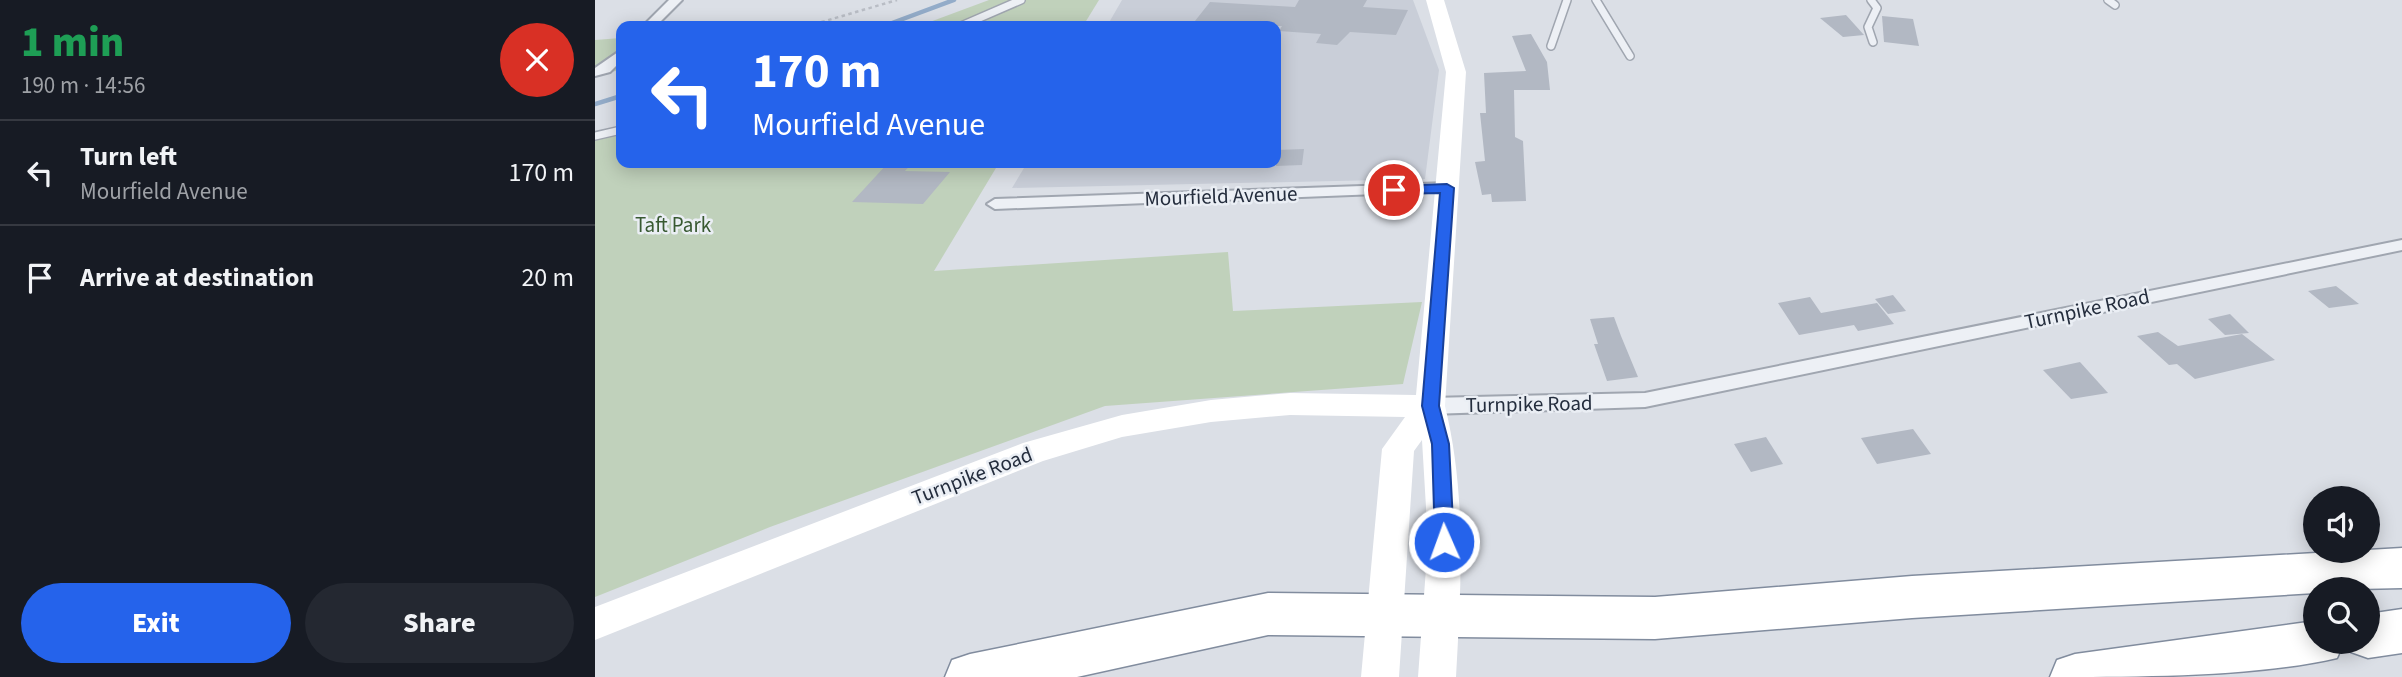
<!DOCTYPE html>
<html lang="en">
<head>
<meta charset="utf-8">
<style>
  body { margin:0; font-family:"Source Sans 3",sans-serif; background:#242831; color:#f1f3f6; height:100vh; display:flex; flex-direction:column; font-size:26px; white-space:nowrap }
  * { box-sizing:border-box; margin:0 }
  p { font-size:23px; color:#9ea1a6 }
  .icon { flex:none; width:38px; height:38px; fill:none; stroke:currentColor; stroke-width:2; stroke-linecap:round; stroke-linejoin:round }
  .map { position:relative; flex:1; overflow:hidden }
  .side { display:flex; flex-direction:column; background:#171b24; width:595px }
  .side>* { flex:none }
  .banner { position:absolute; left:21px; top:21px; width:665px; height:147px; border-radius:14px; box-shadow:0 4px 18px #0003; background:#2563eb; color:#fff; overflow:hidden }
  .fabs { position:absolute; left:1708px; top:486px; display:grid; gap:14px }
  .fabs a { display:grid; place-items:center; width:77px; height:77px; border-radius:50%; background:#171b24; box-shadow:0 4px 18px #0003; font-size:35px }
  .pin { position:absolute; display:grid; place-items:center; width:60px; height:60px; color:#fff; margin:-30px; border:4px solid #fff; border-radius:50%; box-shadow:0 2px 7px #0007 }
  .me { position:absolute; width:77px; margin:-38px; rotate:358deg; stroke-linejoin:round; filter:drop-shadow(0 0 5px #0008) }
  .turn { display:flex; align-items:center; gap:24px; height:147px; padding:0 21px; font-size:32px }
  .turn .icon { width:91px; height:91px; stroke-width:2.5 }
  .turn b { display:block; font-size:49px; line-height:60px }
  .round { display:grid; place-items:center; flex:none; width:74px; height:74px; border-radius:37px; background:#242831 }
  .headline { display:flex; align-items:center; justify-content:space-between; height:119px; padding:0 21px }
  h1 { font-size:42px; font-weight:800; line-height:52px; color:#1e9e55 }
  .button { display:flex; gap:14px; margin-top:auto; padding:14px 21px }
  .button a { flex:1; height:80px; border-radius:42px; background:#2563eb; color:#fff; font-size:28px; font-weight:800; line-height:80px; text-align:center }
  .button a+a { background:#242831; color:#f1f3f6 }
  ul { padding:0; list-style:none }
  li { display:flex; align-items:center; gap:21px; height:105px; padding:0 21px; border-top:2px solid #363941 }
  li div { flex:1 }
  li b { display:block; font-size:26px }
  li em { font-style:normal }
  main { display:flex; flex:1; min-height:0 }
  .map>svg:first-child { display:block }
</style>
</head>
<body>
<main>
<section class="side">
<div class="headline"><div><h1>1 min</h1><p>190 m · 14:56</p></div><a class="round" style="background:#d93025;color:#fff"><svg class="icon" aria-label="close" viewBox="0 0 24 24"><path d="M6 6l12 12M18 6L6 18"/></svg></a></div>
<ul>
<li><svg class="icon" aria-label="left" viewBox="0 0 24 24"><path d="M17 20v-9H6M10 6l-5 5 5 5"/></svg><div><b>Turn left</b><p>Mourfield Avenue</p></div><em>170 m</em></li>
<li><svg class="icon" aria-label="arrive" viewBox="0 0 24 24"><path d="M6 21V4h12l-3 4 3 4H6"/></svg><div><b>Arrive at destination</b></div><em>20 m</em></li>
</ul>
<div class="button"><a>Exit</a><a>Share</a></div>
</section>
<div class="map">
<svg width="1807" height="677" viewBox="0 0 1807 677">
  <rect width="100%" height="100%" fill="#dbdfe6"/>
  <polygon fill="#c9ced8" points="527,0 818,0 844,70 830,179 417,188 432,163 681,163 681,26 512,26"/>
  <g fill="#c0d1bb">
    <polygon points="394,0 504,0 488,26 324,26"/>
    <polygon points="26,38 26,70 0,75 0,40"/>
    <polygon points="26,132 26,163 404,163 339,271 633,252 638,311 827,302 808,384 510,406 175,527 0,597 0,139"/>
  </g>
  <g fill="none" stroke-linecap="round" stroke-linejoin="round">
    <g stroke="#93acc9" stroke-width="4.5">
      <polyline points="289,26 359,0"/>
      <polyline points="0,104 26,96"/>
    </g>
  </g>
  <g fill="#b2b8c3">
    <polygon points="704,0 772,0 768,7 813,10 801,35 755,32 742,45 721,43 726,34 684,31 687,26 596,26 615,2 700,7"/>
    <polygon points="1251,15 1269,35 1248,37 1225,18"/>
    <polygon points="1287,16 1318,19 1324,46 1289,42"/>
    <polygon points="936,34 952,62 955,90 919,90 920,137 928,141 931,201 897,202 896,194 887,195 880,162 890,161 885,113 891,113 889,73 931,71 917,36"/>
    <polygon points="709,149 707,165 681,166 681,150"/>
    <polygon points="293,163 317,163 310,171 355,172 328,204 257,202"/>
    <polygon points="1741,286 1764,304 1734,308 1713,291"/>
    <polygon points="1298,295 1311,311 1293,314 1280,299"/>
    <polygon points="1215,297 1226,313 1282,303 1299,324 1263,331 1259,325 1204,335 1183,303"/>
    <polygon points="1635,314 1654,333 1630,335 1613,319"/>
    <polygon points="1019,317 1026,336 1043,377 1012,381 999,344 1003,344 995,319"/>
    <polygon points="1563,332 1583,346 1647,334 1680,360 1600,379 1582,364 1574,365 1542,336"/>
    <polygon points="1485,362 1513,393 1476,399 1448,370"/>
    <polygon points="1318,429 1336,454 1282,464 1266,438"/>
    <polygon points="1171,437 1188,464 1156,472 1139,444"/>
  </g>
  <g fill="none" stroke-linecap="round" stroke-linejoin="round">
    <defs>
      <g id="lane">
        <polyline points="1001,0 1035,56"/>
        <polyline points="1276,0 1282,8 1273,27 1278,42"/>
        <polyline points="1513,0 1520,5"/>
        <polyline points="366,26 426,0"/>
        <polyline points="956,46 972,0"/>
        <polyline points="0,136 26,130"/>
      </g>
      <g id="street">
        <polygon points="74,0 87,0 61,26 48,26"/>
        <polygon points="26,50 26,61 15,72 0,76 0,68"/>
        <polygon points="852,183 858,185 858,191 400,209 392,204 400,199"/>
        <polygon points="1807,240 1807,250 1050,407 835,414 828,411 825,406 828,401 835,398 1050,393"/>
      </g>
      <g id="highway">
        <polygon points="1807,548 1807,588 1720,590 1720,593 1317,618 1060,639 673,635 482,677 350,677 357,660 375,654 673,593 1060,597 1317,576"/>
        <polygon points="1807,609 1807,653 1773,658 1756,652 1752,642 1773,642 1773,614"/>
        <path d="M1720,621v21h29l-7,16c-81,19 -200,19 -287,19l7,-17 18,-6z"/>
      </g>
    </defs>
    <use href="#lane" stroke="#a0a6b0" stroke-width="10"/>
    <use href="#street" stroke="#a0a6b0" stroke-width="4"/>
    <use href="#highway" stroke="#818c9e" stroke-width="3"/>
    <polyline stroke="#b9bdc5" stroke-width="2.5" stroke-dasharray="3.5 3.5" stroke-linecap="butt" points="213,26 302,0"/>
    <use href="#lane" stroke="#edf0f5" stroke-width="7"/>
    <use href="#street" fill="#edf0f5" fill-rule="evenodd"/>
    <path fill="#fff" fill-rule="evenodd" d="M831,0h18l22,72 -21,334c22,90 16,179 11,271h-38l10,-136 -6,-101 -8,11 -15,226h-38l21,-228 23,-32 -115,-2 -79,7 -89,15 -79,24 -448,179v-33l428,-164 99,-28 89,-15 79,-7 126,2 30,-323z"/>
    <use href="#highway" fill="#fff" fill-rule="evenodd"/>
  </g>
  <polygon fill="#2563eb" stroke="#184099" stroke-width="2" points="852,184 859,188 844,406 854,444 859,542 856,548 843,548 840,542 837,444 827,406 845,193 799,194 792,190 799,186"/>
  <g text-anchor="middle" stroke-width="5" stroke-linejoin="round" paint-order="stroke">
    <g font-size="21" fill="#242d3d" stroke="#eaeef4">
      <text transform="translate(626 196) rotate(-2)" y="7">Mourfield Avenue</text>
      <text transform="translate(1492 309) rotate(-12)" y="7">Turnpike Road</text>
      <text transform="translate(934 404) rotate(-1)" y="7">Turnpike Road</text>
      <text transform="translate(377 476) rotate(-21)" y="7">Turnpike Road</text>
    </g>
    <g font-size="21" fill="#385931" stroke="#eaeef4">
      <text x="78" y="232">Taft Park</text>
    </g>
  </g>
</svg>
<div class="fabs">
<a><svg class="icon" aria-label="sound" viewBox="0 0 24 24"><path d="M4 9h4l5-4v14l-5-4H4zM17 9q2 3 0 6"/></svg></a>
<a><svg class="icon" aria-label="search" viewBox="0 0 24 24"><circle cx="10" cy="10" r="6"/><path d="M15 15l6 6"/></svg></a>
</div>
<div class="pin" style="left:799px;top:190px;background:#d93025"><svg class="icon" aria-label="arrive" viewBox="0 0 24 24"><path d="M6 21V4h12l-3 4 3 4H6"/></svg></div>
<svg class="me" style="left:849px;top:542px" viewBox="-20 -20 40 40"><circle r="17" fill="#2563eb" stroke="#fff" stroke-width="3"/><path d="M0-11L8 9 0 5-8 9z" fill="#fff"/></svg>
<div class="banner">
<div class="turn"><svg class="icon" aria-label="left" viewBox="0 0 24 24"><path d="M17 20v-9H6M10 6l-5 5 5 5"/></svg><div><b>170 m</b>Mourfield Avenue</div></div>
</div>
</div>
</main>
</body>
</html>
